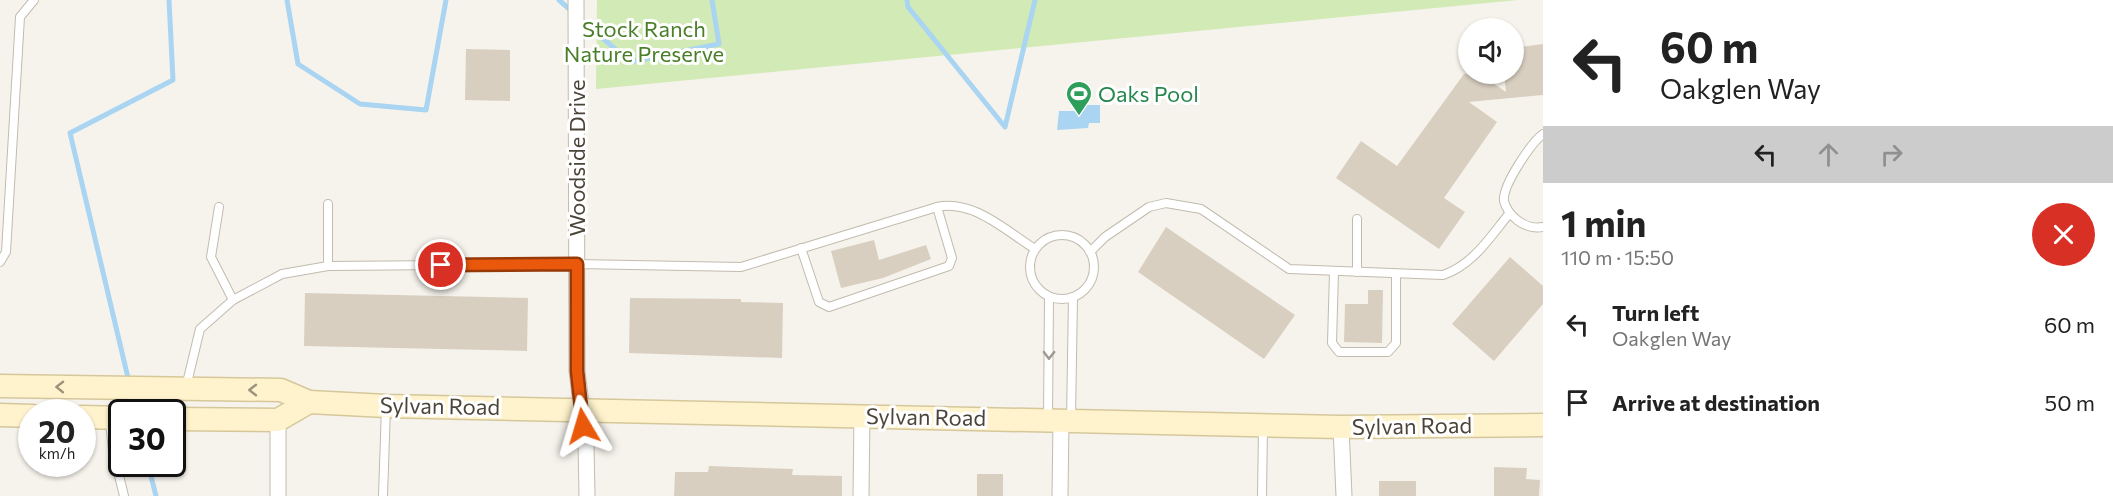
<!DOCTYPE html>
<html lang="en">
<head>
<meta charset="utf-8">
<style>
  body { margin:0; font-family:Commissioner,sans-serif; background:#f2f2f2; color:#222; height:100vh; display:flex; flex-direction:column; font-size:22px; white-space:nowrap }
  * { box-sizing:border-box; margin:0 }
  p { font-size:20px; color:#767676 }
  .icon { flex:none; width:33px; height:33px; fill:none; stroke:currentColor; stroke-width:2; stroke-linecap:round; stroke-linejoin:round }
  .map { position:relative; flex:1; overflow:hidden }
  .details { display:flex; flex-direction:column; background:#fff; width:570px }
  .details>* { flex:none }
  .guide { background:#fff; color:#222; overflow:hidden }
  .buttons { position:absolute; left:1458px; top:18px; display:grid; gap:12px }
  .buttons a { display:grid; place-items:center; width:66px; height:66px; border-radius:50%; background:#fff; box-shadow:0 2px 4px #0004; font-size:30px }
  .speed { position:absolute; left:18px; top:399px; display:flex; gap:12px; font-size:30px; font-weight:700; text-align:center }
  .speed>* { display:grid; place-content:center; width:78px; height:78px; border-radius:50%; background:#fff; box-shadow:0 2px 4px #0004; line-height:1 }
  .speed small { font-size:15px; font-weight:400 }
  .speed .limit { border:3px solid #111; border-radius:9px; background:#fff; color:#111 }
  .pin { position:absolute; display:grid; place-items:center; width:51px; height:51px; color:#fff; margin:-26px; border:3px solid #fff; border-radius:50%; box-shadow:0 2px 6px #0007 }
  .me { position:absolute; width:66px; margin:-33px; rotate:353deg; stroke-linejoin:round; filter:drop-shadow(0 0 4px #0008) }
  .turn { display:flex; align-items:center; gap:21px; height:126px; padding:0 18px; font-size:27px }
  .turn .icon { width:78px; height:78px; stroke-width:2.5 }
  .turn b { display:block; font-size:42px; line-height:51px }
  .lanes { display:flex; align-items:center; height:57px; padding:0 18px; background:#0003; justify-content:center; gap:30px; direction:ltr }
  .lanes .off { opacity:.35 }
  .round { display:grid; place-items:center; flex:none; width:63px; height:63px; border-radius:32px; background:#f2f2f2 }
  .headline { display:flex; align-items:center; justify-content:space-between; height:102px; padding:0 18px }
  h1 { font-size:36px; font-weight:700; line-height:45px }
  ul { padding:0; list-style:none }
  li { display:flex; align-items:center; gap:18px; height:78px; padding:0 18px }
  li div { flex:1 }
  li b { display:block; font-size:22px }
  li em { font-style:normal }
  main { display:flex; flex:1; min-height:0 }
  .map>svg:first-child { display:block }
</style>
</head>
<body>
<main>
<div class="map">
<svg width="1543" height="496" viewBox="0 0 1543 496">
  <rect width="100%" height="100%" fill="#f6f3ec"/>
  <polygon fill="#d2eab5" points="597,0 1518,0 596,89"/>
  <polygon fill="#a9d4f2" points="1077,105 1100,105 1100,123 1089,123 1088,128 1057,130 1059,111 1077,111"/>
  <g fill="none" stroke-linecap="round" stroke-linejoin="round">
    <g stroke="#a9d4f2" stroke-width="5">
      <polyline points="287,0 298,64 360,104 426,110 446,0"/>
      <polyline points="559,0 630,62 719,44 712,0"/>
      <polyline points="907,0 908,7 1005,127 1035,0"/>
      <polyline points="129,382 70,133 173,80 169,0"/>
      <polyline points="132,394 136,412"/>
      <polyline points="148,464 156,496"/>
    </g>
  </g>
  <g fill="#d8cfc1">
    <polygon points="1543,44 1543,95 1469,102 1497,122 1444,198 1465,212 1439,249 1336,178 1361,141 1397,166 1464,74 1480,74 1506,92 1504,74 1514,74 1514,48"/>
    <polygon points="466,49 510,50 510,101 465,100"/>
    <polygon points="1166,227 1295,315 1264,359 1138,272"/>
    <polygon points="874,240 879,260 926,245 931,259 883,278 841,288 831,251"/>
    <polygon points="1510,257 1543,286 1543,304 1494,361 1452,324"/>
    <polygon points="1368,290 1383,290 1382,343 1344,342 1345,304 1368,304"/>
    <polygon points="305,293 528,298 527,351 304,346"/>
    <polygon points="630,298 741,299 741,302 783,303 782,358 629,353"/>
    <polygon points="709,466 793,469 792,475 842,476 842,496 674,496 675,472 708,472"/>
    <polygon points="1494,467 1527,468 1526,479 1540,480 1539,496 1494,496"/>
    <rect x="977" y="474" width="26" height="22"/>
    <rect x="1379" y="481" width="37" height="15"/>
  </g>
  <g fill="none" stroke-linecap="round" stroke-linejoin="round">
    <defs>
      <g id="service">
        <path d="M1543,134c-12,9 -41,52 -39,67 2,9 7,14 13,19 8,6 16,9 26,7"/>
        <polyline points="219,207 211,257 233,300"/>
        <circle cx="1062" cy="267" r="32"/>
        <polyline points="801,248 819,302 829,307 949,266 952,258 937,207"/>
        <path d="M1090,252l15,-15 44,-30 17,-4 35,6 88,60 154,6c30,-10 47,-38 66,-61"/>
        <polyline points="0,262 6,252 20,17 34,0"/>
        <polyline points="328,266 328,204"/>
        <polyline points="1334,272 1332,343 1339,352 1388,352 1396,343 1396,274"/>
        <polyline points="1357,272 1357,219"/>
        <path d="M186,387l14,-58 33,-29 49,-26 46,-8 249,-2 164,3 196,-60c36,-8 69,24 98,42"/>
        <polyline points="1048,418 1049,297"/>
        <polyline points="1071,419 1073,297"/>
        <polyline points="110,421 113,451 124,496"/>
        <polyline points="383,496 386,407"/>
        <polyline points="1262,496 1263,427"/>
      </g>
      <g id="minor">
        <polyline points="576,0 577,371 586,444 587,496"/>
        <polyline points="1341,427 1344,496"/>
        <polyline points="278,496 278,420"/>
        <polyline points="861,496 862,415"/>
        <polyline points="1060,496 1061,420"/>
      </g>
      <g id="secondary">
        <polyline points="0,386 281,390 309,402 386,406 1341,427 1543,425"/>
        <polyline points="0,415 32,416"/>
        <polyline points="82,417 122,418"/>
        <polyline points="172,419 278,420 309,402"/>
      </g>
    </defs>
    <use href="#service" stroke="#c2bbae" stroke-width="10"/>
    <use href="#minor" stroke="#c2bbae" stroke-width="17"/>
    <use href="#secondary" stroke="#d6c79b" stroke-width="25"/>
    <use href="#service" stroke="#fff" stroke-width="8"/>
    <use href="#minor" stroke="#fff" stroke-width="15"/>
    <use href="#secondary" stroke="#fff3cd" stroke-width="22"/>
  </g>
  <defs><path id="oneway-chevron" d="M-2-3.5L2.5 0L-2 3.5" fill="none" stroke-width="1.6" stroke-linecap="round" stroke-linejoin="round" transform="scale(1.5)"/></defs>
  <use stroke="#9c9892" href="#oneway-chevron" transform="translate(1049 355) rotate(91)"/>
  <g stroke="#9c937c">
    <use href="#oneway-chevron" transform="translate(60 387) rotate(-179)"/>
    <use href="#oneway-chevron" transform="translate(253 390) rotate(-180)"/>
  </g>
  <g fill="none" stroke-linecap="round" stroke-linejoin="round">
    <defs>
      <polyline id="route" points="441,265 577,264 577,371 583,426"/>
    </defs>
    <use href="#route" stroke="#983908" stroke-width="15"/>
    <use href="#route" stroke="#ea580c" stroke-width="10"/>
  </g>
  <defs>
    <symbol id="stadium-pin" viewBox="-11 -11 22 30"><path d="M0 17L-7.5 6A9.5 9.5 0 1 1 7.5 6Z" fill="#2e9e5b" stroke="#fff"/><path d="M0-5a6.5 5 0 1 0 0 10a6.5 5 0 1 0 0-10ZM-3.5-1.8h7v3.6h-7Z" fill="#fff"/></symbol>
  </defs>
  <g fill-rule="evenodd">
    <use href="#stadium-pin" x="1064" y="79" width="30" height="40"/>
  </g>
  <g text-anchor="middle" stroke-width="6" stroke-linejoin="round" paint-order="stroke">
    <g font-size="22" fill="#4a7f2a" stroke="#fff">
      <text x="644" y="37">Stock Ranch<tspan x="644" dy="25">Nature Preserve</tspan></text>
    </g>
    <g font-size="22" fill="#27864d" stroke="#fff" text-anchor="start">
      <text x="1098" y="102">Oaks Pool</text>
    </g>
    <g font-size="22" fill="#4b4439" stroke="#fff">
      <text transform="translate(577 158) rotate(-90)" y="8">Woodside Drive</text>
      <text transform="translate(440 406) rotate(1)" y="8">Sylvan Road</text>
      <text transform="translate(926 417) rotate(1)" y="8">Sylvan Road</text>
      <text transform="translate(1412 426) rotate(-1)" y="8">Sylvan Road</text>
    </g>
  </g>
</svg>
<div class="buttons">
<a><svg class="icon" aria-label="sound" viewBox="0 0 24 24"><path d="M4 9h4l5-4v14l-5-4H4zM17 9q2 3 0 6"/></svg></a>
</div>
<div class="speed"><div>20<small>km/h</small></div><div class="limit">30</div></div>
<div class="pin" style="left:441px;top:265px;background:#d93025"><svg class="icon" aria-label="arrive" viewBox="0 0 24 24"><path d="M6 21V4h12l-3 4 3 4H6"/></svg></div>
<svg class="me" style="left:583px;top:426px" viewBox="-20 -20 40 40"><path d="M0-17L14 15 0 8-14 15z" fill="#ea580c" stroke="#fff" stroke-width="4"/></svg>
</div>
<section class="details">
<div class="guide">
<div class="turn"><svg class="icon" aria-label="left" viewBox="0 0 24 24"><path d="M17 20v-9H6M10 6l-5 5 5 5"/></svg><div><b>60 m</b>Oakglen Way</div></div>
<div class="lanes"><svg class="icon" aria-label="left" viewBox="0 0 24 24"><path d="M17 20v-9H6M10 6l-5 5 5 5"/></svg><svg class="icon off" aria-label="ahead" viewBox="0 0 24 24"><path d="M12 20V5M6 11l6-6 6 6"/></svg><svg class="icon off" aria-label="right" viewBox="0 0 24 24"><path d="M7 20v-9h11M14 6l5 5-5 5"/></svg></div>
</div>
<div class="headline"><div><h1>1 min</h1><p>110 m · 15:50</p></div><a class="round" style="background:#d93025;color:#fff"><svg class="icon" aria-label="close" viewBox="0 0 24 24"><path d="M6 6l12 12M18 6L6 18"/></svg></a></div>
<ul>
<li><svg class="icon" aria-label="left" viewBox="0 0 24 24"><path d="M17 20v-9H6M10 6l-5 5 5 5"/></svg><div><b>Turn left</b><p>Oakglen Way</p></div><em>60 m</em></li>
<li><svg class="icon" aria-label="arrive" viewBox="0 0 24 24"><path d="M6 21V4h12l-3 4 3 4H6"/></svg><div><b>Arrive at destination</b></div><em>50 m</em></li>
</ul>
</section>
</main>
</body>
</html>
